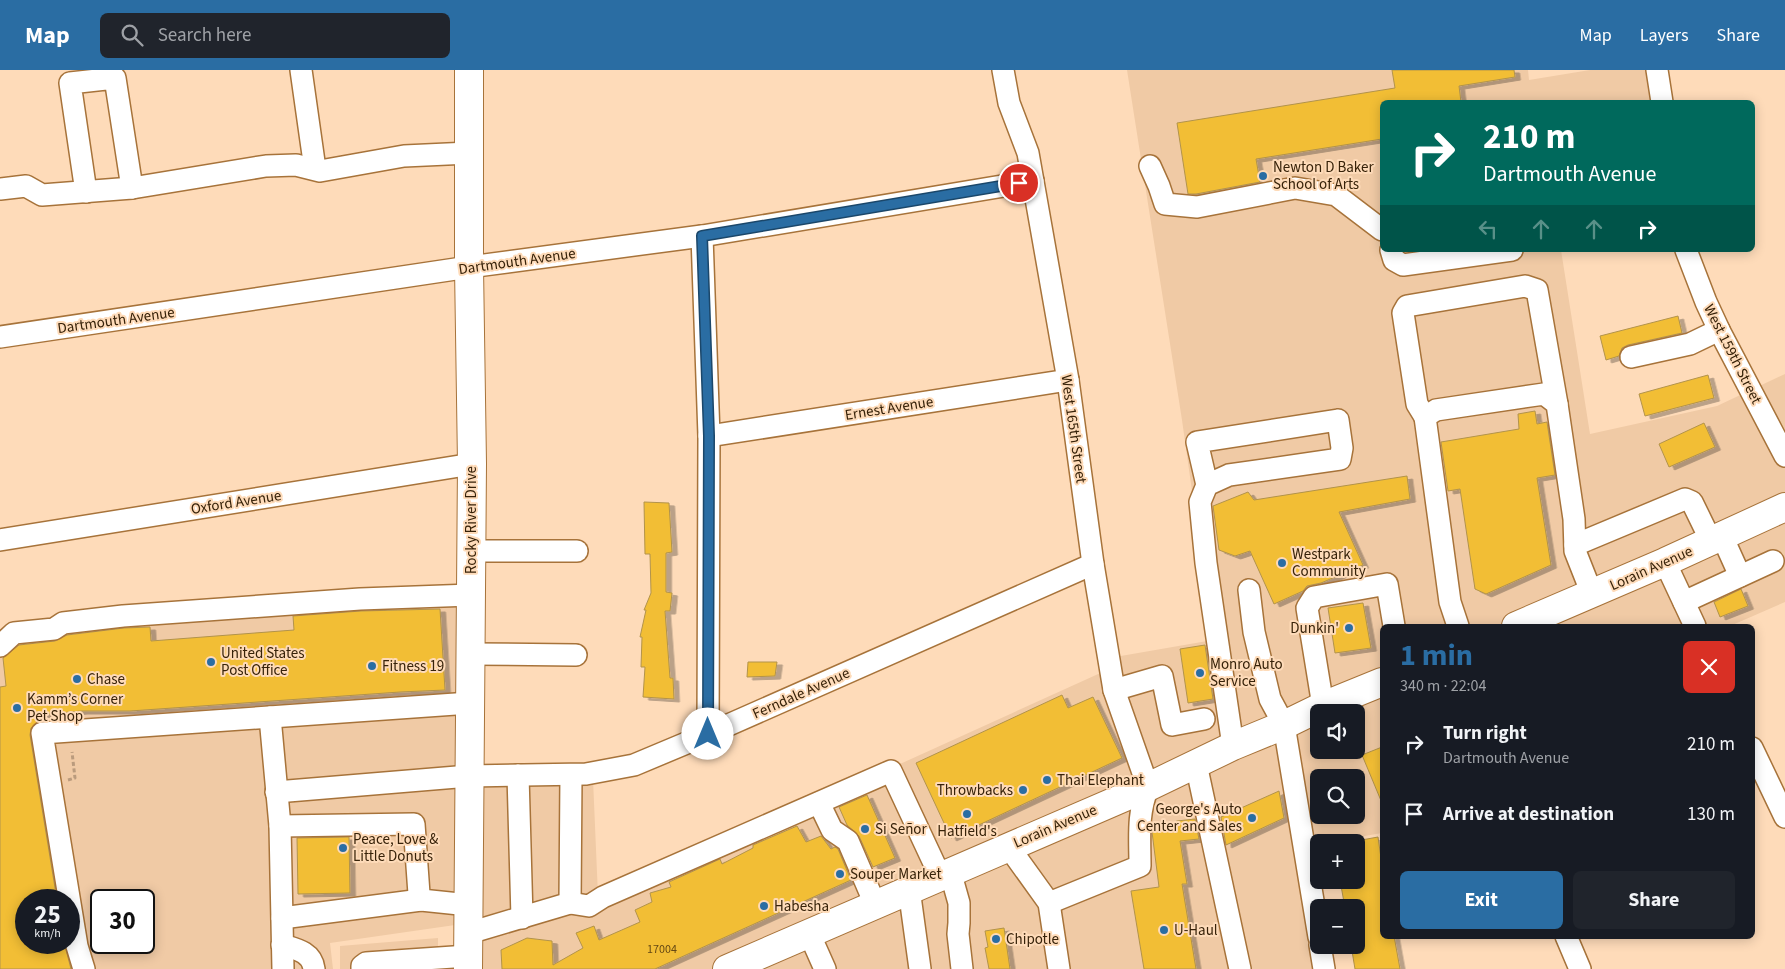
<!DOCTYPE html>
<html lang="en">
<head>
<meta charset="utf-8">
<style>
  body { margin:0; font-family:"Source Sans 3",sans-serif; background:#20242c; color:#f1f3f6; height:100vh; display:flex; flex-direction:column; font-size:19px; white-space:nowrap }
  * { box-sizing:border-box; margin:0 }
  p { font-size:16px; color:#9ea1a6 }
  .icon { flex:none; width:28px; height:28px; fill:none; stroke:currentColor; stroke-width:2; stroke-linecap:round; stroke-linejoin:round }
  .map { position:relative; flex:1; overflow:hidden }
  .panel { position:absolute; left:1380px; top:554px; width:375px; height:315px; display:flex; flex-direction:column; background:#171b24; border-radius:8px; box-shadow:0 2px 12px #0003 }
  .panel>* { flex:none }
  .guide { position:absolute; left:1380px; top:30px; width:375px; height:152px; border-radius:8px; box-shadow:0 2px 12px #0003; background:#00695c; color:#fff; overflow:hidden }
  .buttons { position:absolute; left:1310px; top:634px; display:grid; gap:10px }
  .buttons a { display:grid; place-items:center; width:55px; height:55px; border-radius:8px; background:#171b24; box-shadow:0 2px 12px #0003; font-size:25px }
  .speed { position:absolute; left:15px; top:819px; display:flex; gap:10px; font-size:25px; font-weight:700; text-align:center }
  .speed>* { display:grid; place-content:center; width:65px; height:65px; border-radius:50%; background:#171b24; box-shadow:0 2px 12px #0003; line-height:1 }
  .speed small { font-size:12px; font-weight:400 }
  .speed .limit { border:2px solid #111; border-radius:8px; background:#fff; color:#111 }
  .pin { position:absolute; display:grid; place-items:center; width:42px; height:42px; color:#fff; margin:-21px; border:2px solid #fff; border-radius:50%; box-shadow:0 1px 5px #0007 }
  .me { position:absolute; width:55px; margin:-28px; rotate:0deg; stroke-linejoin:round; filter:drop-shadow(0 0 4px #0008) }
  .turn { display:flex; align-items:center; gap:18px; height:105px; padding:0 20px; font-size:22px }
  .turn .icon { width:65px; height:65px; stroke-width:2.5 }
  .turn b { display:block; font-size:35px; line-height:42px }
  .lanes { display:flex; align-items:center; height:48px; padding:0 20px; background:#0003; justify-content:center; gap:25px; direction:ltr }
  .lanes .off { opacity:.35 }
  .round { display:grid; place-items:center; flex:none; width:52px; height:52px; border-radius:8px; background:#20242c }
  .summary { display:flex; align-items:center; justify-content:space-between; height:85px; padding:0 20px }
  h1 { font-size:30px; font-weight:700; line-height:38px; color:#2a6da3 }
  .button { display:flex; gap:10px; margin-top:auto; padding:10px 20px }
  .button a { flex:1; height:58px; border-radius:8px; background:#2a6da3; color:#fff; font-size:20px; font-weight:700; line-height:58px; text-align:center }
  .button a+a { background:#20242c; color:#f1f3f6 }
  ul { padding:0; list-style:none }
  li { display:flex; align-items:center; gap:15px; height:70px; padding:0 20px }
  li div { flex:1 }
  li b { display:block; font-size:19px }
  li em { font-style:normal }
  header { display:flex; align-items:center; gap:30px; box-sizing:border-box; height:70px; padding:0 25px; background:#2a6da3; color:#fff }
  header strong { font-size:24px }
  nav { display:flex; gap:28px; margin-inline-start:auto; font-size:18px }
  .search { width:350px; height:45px; background:#20242c; display:flex; align-items:center; gap:12px; box-sizing:border-box; padding:0 18px; border-radius:8px; color:#9ea1a6; font-size:19px }
  .map>svg:first-child { display:block }
</style>
</head>
<body>
<header>
<strong>Map</strong>
<div class="search"><svg class="icon" aria-label="search" viewBox="0 0 24 24"><circle cx="10" cy="10" r="6"/><path d="M15 15l6 6"/></svg>Search here</div>
<nav><a>Map</a><a>Layers</a><a>Share</a></nav>
</header>
<div class="map">
<svg width="1785" height="899" viewBox="0 0 1785 899">
  <defs>
    <filter id="shadow"><feDropShadow dx="5.5" dy="3" stdDeviation="0" flood-color="#0004"/></filter>
  </defs>
  <rect width="100%" height="100%" fill="#fedbb9"/>
  <g fill="#f0caa5" fill-rule="evenodd">
    <path d="M1127,0h401l1,10 61,-10h61l5,32h-274v148h179l29,184 127,-28 68,-32v228l-55,24h-348v207l-82,14 19,122h-846l1,-188 119,-2 5,117 174,-78 128,-54 207,-94 8,-13 98,-17 -31,-220zM1319,642h37v38h-37zM1319,708h37v37h-37z"/>
    <path d="M471,516l-2,337 -139,20 3,26h-333v-338l114,-18zM26,830h43v42h-43zM101,830h43v42h-43z"/>
    <polygon points="438,868 438,899 340,899 340,876"/>
  </g>
  <g fill="#f2be35" stroke="#b2934b" filter="url(#shadow)">
    <polygon points="1392,0 1514,0 1515,7 1459,16 1461,32 1382,32 1382,69 1256,89 1260,112 1196,124 1188,124 1177,53 1395,18"/>
    <polygon points="1678,246 1682,263 1628,275 1622,278 1619,286 1606,290 1600,266"/>
    <polygon points="1708,305 1714,328 1645,346 1639,324"/>
    <polygon points="1535,341 1537,354 1547,352 1555,405 1537,408 1551,495 1486,524 1475,519 1460,419 1448,421 1441,372 1519,359 1518,344"/>
    <polygon points="1704,353 1715,377 1669,397 1659,374"/>
    <polygon points="1407,406 1410,429 1339,442 1363,495 1321,513 1307,516 1303,521 1274,534 1250,481 1235,486 1219,480 1213,436 1248,422 1254,430"/>
    <polygon points="644,432 669,433 672,482 666,483 666,522 672,523 670,541 665,541 670,608 673,608 674,629 643,627 645,597 641,597 642,567 640,567 646,540 644,540 651,523 650,484 645,484"/>
    <polygon points="1741,519 1748,536 1720,547 1714,532"/>
    <polygon points="1363,533 1371,578 1335,583 1328,538"/>
    <polygon points="440,539 445,620 400,622 130,641 82,641 36,645 37,652 31,658 30,665 57,830 26,830 26,872 64,872 71,899 0,899 0,617 6,616 3,588 19,575 55,571 67,565 124,558 150,557 151,571 294,560 293,546 361,541"/>
    <polygon points="1205,575 1213,629 1188,633 1180,579"/>
    <polygon points="748,592 777,592 775,606 747,607"/>
    <polygon points="1062,625 1068,638 1093,627 1122,688 951,768 916,693"/>
    <polygon points="1382,677 1382,733 1362,685"/>
    <polygon points="1279,721 1284,748 1226,775 1221,747"/>
    <polygon points="867,725 895,788 873,797 859,766 847,755 839,737"/>
    <polygon points="1195,749 1199,769 1180,771 1187,814 1182,814 1196,899 1144,899 1131,821 1159,817 1152,762 1177,751"/>
    <polygon points="797,756 806,772 821,766 831,779 835,777 838,779 851,810 655,899 502,899 501,880 527,868 552,871 553,895 583,878 576,863 594,856 599,870 640,852 635,840 652,832 650,823 671,817 669,812 720,789 722,794 753,778 753,775"/>
    <polygon points="349,767 350,823 298,824 297,768"/>
    <polygon points="1378,767 1382,795 1382,866 1394,866 1400,899 1355,899 1351,875 1356,875 1356,838 1345,838 1340,810 1356,810 1356,771"/>
    <polygon points="1004,858 1010,899 989,899 985,878 988,877 985,861"/>
  </g>
  <g fill="none" stroke-linecap="round" stroke-linejoin="round">
    <defs>
      <g id="minor">
        <polyline points="301,0 315,99"/>
        <path d="M1003,0l6,33 19,50 40,227 25,184 21,126 34,97c-11,28 -8,50 -8,79l-91,37"/>
        <polyline points="1657,0 1662,32"/>
        <polyline points="1150,96 1159,116 1165,134 1197,137 1295,118 1336,125 1382,160"/>
        <polyline points="0,119 26,116 42,125 132,118 266,96 296,95 320,101 404,86 469,83"/>
        <polyline points="86,122 70,13 115,8 132,118"/>
        <polyline points="702,166 709,366 708,664"/>
        <polyline points="1391,180 1394,190 1403,195 1512,180"/>
        <polyline points="1686,180 1706,232 1719,260 1785,386"/>
        <polyline points="0,267 469,197 702,166 1033,111"/>
        <polyline points="1631,287 1690,274 1719,260"/>
        <polyline points="1425,347 1417,334 1403,243 1407,236 1525,216 1537,220 1557,334"/>
        <polyline points="709,366 1068,310"/>
        <polyline points="1207,415 1229,405 1340,389 1342,378 1338,350 1197,372 1207,415 1200,432 1206,493 1233,676"/>
        <polyline points="1722,466 1740,506"/>
        <polyline points="0,470 472,394"/>
        <polyline points="1575,475 1685,429 1692,432 1711,471"/>
        <polyline points="471,481 577,481"/>
        <polyline points="1665,492 1695,556"/>
        <polyline points="1249,520 1254,562 1270,629 1284,655 1319,867"/>
        <polyline points="1684,532 1773,491"/>
        <polyline points="1458,556 1450,532 1425,347 1436,340 1544,324 1557,334 1574,449 1575,481 1592,524"/>
        <polyline points="0,576 14,563 54,559 63,553 123,546 360,529 471,525"/>
        <polyline points="471,584 576,585"/>
        <polyline points="1114,620 1162,606 1172,655 1204,649"/>
        <polyline points="1323,636 1307,538 1314,527 1387,514 1394,556"/>
        <polyline points="270,647 280,756 283,899"/>
        <polyline points="1752,678 1785,747"/>
        <polyline points="1196,694 1240,899"/>
        <polyline points="518,705 522,848"/>
        <polyline points="276,722 469,706 586,704 634,695 708,664 1093,494"/>
        <polyline points="819,733 832,760 848,771 875,834"/>
        <polyline points="280,756 414,754 419,824 421,830 469,835"/>
        <polyline points="1008,776 1049,833 1059,899"/>
        <polyline points="950,801 959,833 959,853 958,864 962,899"/>
        <polyline points="909,819 920,899"/>
        <polyline points="570,833 589,836 603,827 891,701 940,806"/>
        <polyline points="282,848 421,830"/>
        <polyline points="469,863 570,833 571,705"/>
        <polyline points="809,863 825,899"/>
        <polyline points="1566,866 1580,899"/>
        <path d="M282,875c14,4 30,7 32,24"/>
        <polyline points="1320,875 1324,899"/>
        <polyline points="84,899 77,876 42,663 470,633"/>
        <polyline points="362,899 362,896 366,893 468,886"/>
      </g>
      <g id="major">
        <polyline points="1516,556 1665,492 1785,437"/>
        <polyline points="468,899 472,394 469,197 469,0"/>
        <polyline points="727,899 1148,717 1233,676 1284,655 1323,636 1382,612"/>
      </g>
    </defs>
    <use href="#minor" stroke="#a7733a" stroke-width="24"/>
    <use href="#major" stroke="#a7733a" stroke-width="30"/>
    <polyline stroke="#ba9b7d" stroke-width="3" stroke-dasharray="4 2.5" stroke-linecap="butt" points="68,710 75,708 72,682"/>
    <use href="#minor" stroke="#fff" stroke-width="21"/>
    <use href="#major" stroke="#fff" stroke-width="28"/>
  </g>
  <g fill="none" stroke-linecap="round" stroke-linejoin="round">
    <defs>
      <polyline id="route" points="708,664 709,366 702,166 1019,113"/>
    </defs>
    <use href="#route" stroke="#1b476a" stroke-width="12"/>
    <use href="#route" stroke="#2a6da3" stroke-width="9"/>
  </g>
  <g fill="#2a6da3" stroke="#fedbb9" stroke-width="2">
    <circle cx="1263" cy="106" r="5"/>
    <circle cx="1282" cy="493" r="5"/>
    <circle cx="1349" cy="558" r="5"/>
    <circle cx="211" cy="592" r="5"/>
    <circle cx="372" cy="596" r="5"/>
    <circle cx="1200" cy="603" r="5"/>
    <circle cx="77" cy="609" r="5"/>
    <circle cx="17" cy="638" r="5"/>
    <circle cx="1047" cy="710" r="5"/>
    <circle cx="1023" cy="720" r="5"/>
    <circle cx="967" cy="744" r="5"/>
    <circle cx="1252" cy="748" r="5"/>
    <circle cx="865" cy="759" r="5"/>
    <circle cx="343" cy="778" r="5"/>
    <circle cx="840" cy="804" r="5"/>
    <circle cx="764" cy="836" r="5"/>
    <circle cx="1164" cy="860" r="5"/>
    <circle cx="996" cy="869" r="5"/>
  </g>
  <g text-anchor="middle" stroke-width="4" stroke-linejoin="round" paint-order="stroke">
    <g font-size="12" fill="#664914">
      <text x="662" y="883">17004</text>
    </g>
    <g font-size="15" fill="#372209" stroke="#fedbb9" text-anchor="start">
      <text x="1273" y="102">Newton D Baker<tspan x="1273" dy="17">School of Arts</tspan></text>
      <text x="1292" y="489">Westpark<tspan x="1292" dy="17">Community</tspan></text>
      <text x="1339" y="563" text-anchor="end">Dunkin'</text>
      <text x="221" y="588">United States<tspan x="221" dy="17">Post Office</tspan></text>
      <text x="1210" y="599">Monro Auto<tspan x="1210" dy="17">Service</tspan></text>
      <text x="382" y="601">Fitness 19</text>
      <text x="87" y="614">Chase</text>
      <text x="27" y="634">Kamm’s Corner<tspan x="27" dy="17">Pet Shop</tspan></text>
      <text x="1057" y="715">Thai Elephant</text>
      <text x="1013" y="725" text-anchor="end">Throwbacks</text>
      <text x="1242" y="744" text-anchor="end">George's Auto<tspan x="1242" dy="17">Center and Sales</tspan></text>
      <text x="875" y="764">Si Señor</text>
      <text x="967" y="766" text-anchor="middle">Hatfield's</text>
      <text x="353" y="774">Peace, Love &amp;<tspan x="353" dy="17">Little Donuts</tspan></text>
      <text x="850" y="809">Souper Market</text>
      <text x="774" y="841">Habesha</text>
      <text x="1174" y="865">U-Haul</text>
      <text x="1006" y="874">Chipotle</text>
    </g>
    <g font-size="15" fill="#372209" stroke="#fedbb9">
      <text transform="translate(517 191) rotate(-8)" y="5">Dartmouth Avenue</text>
      <text transform="translate(116 250) rotate(-8)" y="5">Dartmouth Avenue</text>
      <text transform="translate(1733 284) rotate(63)" y="5">West 159th Street</text>
      <text transform="translate(889 338) rotate(-9)" y="5">Ernest Avenue</text>
      <text transform="translate(1074 359) rotate(82)" y="5">West 165th Street</text>
      <text transform="translate(236 432) rotate(-9)" y="5">Oxford Avenue</text>
      <text transform="translate(471 450) rotate(-90)" y="5">Rocky River Drive</text>
      <text transform="translate(1651 498) rotate(-24)" y="5">Lorain Avenue</text>
      <text transform="translate(801 623) rotate(-24)" y="5">Ferndale Avenue</text>
      <text transform="translate(1055 756) rotate(-23)" y="5">Lorain Avenue</text>
    </g>
  </g>
</svg>
<div class="buttons">
<a><svg class="icon" aria-label="sound" viewBox="0 0 24 24"><path d="M4 9h4l5-4v14l-5-4H4zM17 9q2 3 0 6"/></svg></a>
<a><svg class="icon" aria-label="search" viewBox="0 0 24 24"><circle cx="10" cy="10" r="6"/><path d="M15 15l6 6"/></svg></a>
<a>+</a>
<a>−</a>
</div>
<div class="speed"><div>25<small>km/h</small></div><div class="limit">30</div></div>
<div class="pin" style="left:1019px;top:113px;background:#d93025"><svg class="icon" aria-label="arrive" viewBox="0 0 24 24"><path d="M6 21V4h12l-3 4 3 4H6"/></svg></div>
<svg class="me" style="left:708px;top:664px" viewBox="-20 -20 40 40"><circle r="19" fill="#fff"/><path d="M0-13L10 11 0 6-10 11z" fill="#2a6da3"/></svg>
<div class="guide">
<div class="turn"><svg class="icon" aria-label="right" viewBox="0 0 24 24"><path d="M7 20v-9h11M14 6l5 5-5 5"/></svg><div><b>210 m</b>Dartmouth Avenue</div></div>
<div class="lanes"><svg class="icon off" aria-label="left" viewBox="0 0 24 24"><path d="M17 20v-9H6M10 6l-5 5 5 5"/></svg><svg class="icon off" aria-label="ahead" viewBox="0 0 24 24"><path d="M12 20V5M6 11l6-6 6 6"/></svg><svg class="icon off" aria-label="ahead" viewBox="0 0 24 24"><path d="M12 20V5M6 11l6-6 6 6"/></svg><svg class="icon" aria-label="right" viewBox="0 0 24 24"><path d="M7 20v-9h11M14 6l5 5-5 5"/></svg></div>
</div>
<section class="panel">
<div class="summary"><div><h1>1 min</h1><p>340 m · 22:04</p></div><a class="round" style="background:#d93025;color:#fff"><svg class="icon" aria-label="close" viewBox="0 0 24 24"><path d="M6 6l12 12M18 6L6 18"/></svg></a></div>
<ul>
<li><svg class="icon" aria-label="right" viewBox="0 0 24 24"><path d="M7 20v-9h11M14 6l5 5-5 5"/></svg><div><b>Turn right</b><p>Dartmouth Avenue</p></div><em>210 m</em></li>
<li><svg class="icon" aria-label="arrive" viewBox="0 0 24 24"><path d="M6 21V4h12l-3 4 3 4H6"/></svg><div><b>Arrive at destination</b></div><em>130 m</em></li>
</ul>
<div class="button"><a>Exit</a><a>Share</a></div>
</section>
</div>
</body>
</html>
